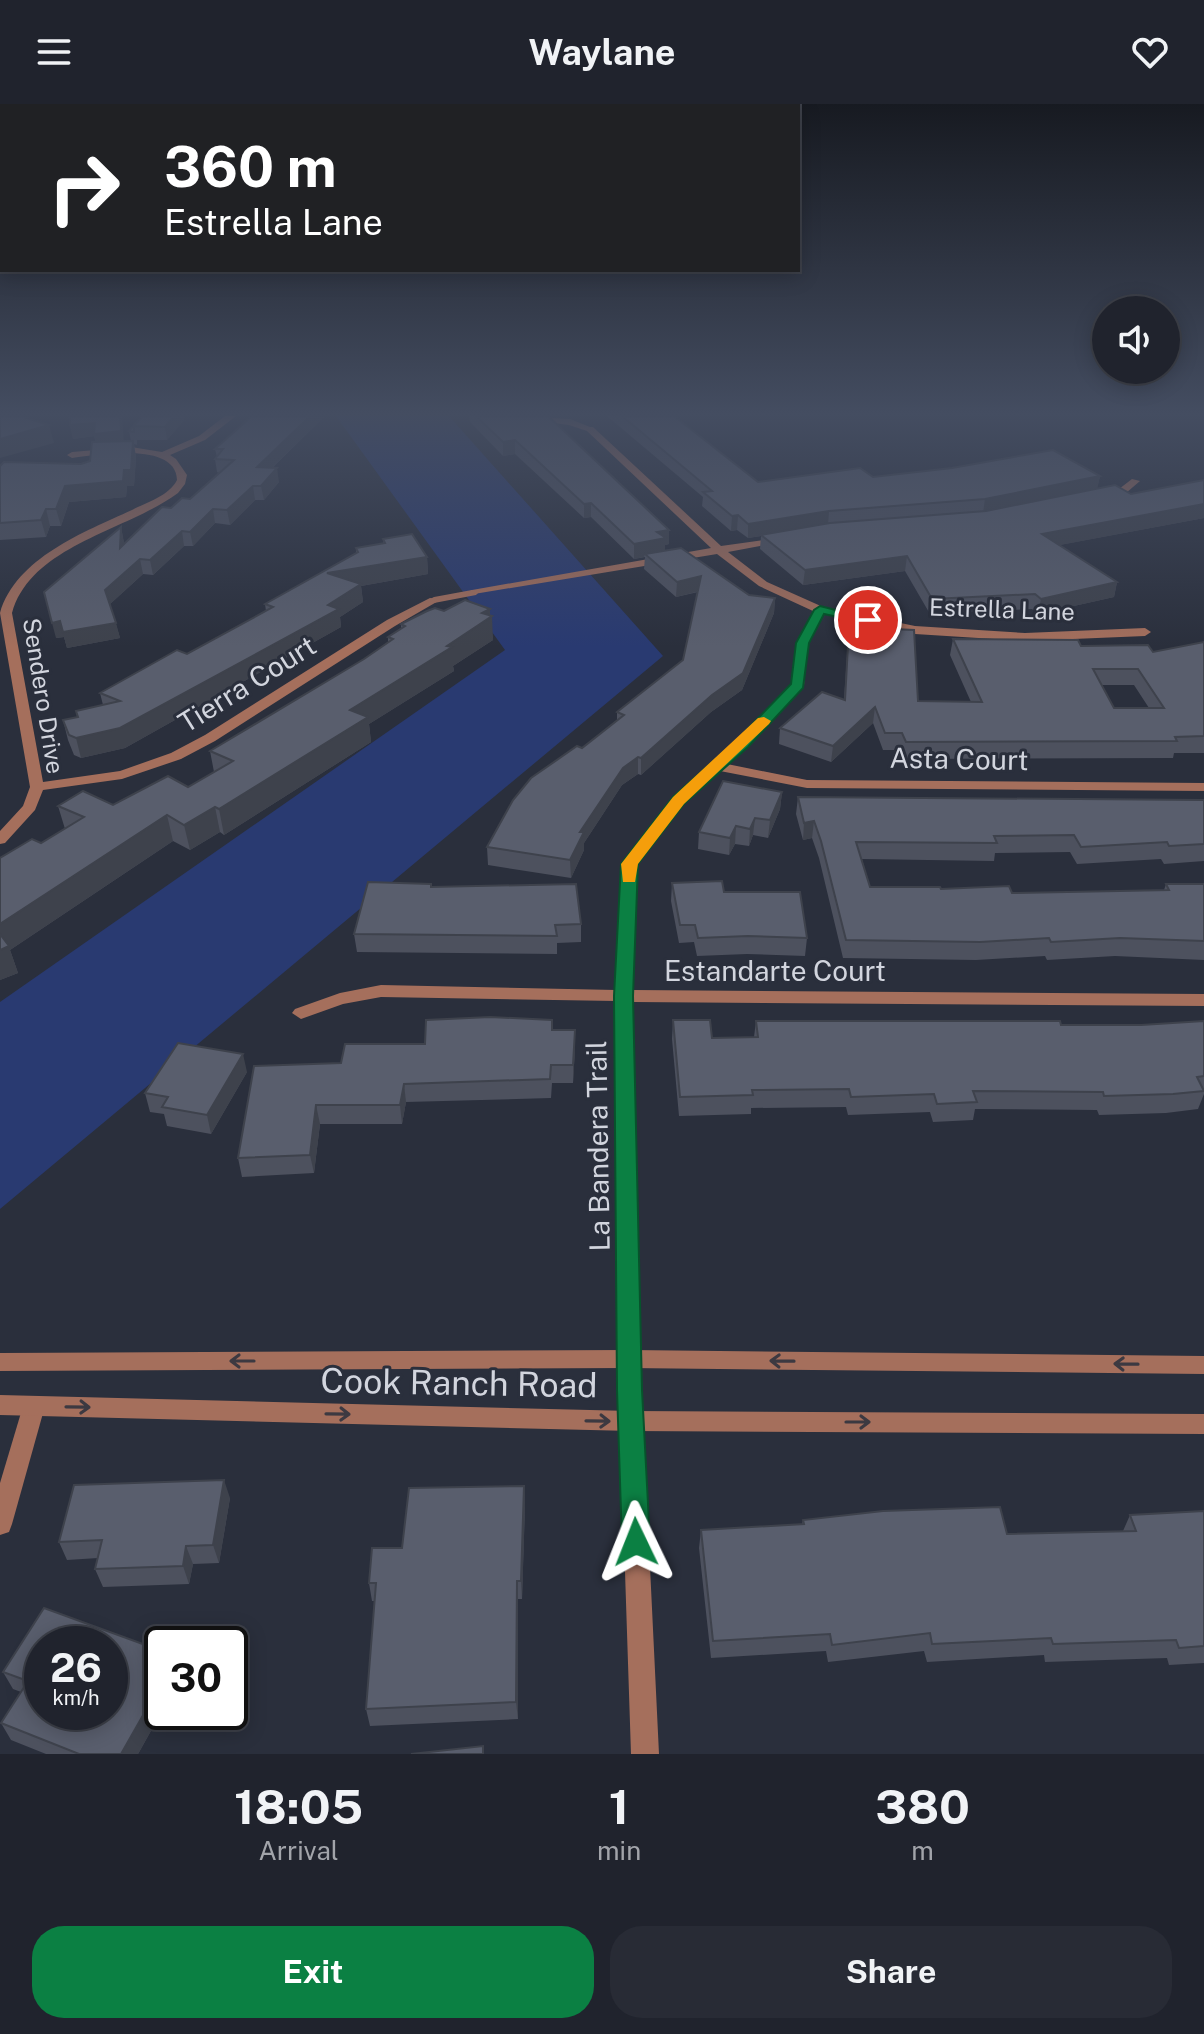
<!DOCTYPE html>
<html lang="en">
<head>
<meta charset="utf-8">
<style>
  body { margin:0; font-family:"Public Sans",sans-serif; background:#282b35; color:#f1f3f6; height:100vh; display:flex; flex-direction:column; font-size:30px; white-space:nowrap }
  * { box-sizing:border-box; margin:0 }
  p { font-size:26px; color:#a2a4aa }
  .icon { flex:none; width:44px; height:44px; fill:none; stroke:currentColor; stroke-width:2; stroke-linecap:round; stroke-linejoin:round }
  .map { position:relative; height:1650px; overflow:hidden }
  .side { display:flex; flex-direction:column; background:#20232d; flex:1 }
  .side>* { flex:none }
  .hud { position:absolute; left:0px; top:0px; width:800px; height:168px; box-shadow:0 4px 20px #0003,0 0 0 2px #3d4049; background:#202124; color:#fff; overflow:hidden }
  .buttons { position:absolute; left:1092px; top:192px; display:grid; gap:16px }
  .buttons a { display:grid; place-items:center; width:88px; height:88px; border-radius:50%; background:#20232d; box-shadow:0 4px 20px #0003,0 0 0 2px #3d4049; font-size:40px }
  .speed { position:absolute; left:24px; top:1522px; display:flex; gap:16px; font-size:40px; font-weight:700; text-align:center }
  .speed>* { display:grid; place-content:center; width:104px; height:104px; border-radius:50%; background:#20232d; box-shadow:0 4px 20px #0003,0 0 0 2px #3d4049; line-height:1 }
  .speed small { font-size:20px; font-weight:400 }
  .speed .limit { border:4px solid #111; border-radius:12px; background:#fff; color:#111 }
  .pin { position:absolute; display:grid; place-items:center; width:68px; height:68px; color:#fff; margin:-34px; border:4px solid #fff; border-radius:50%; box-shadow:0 2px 8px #0007 }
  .me { position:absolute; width:88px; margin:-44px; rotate:358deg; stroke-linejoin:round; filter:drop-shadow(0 0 6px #0008) }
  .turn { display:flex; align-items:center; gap:28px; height:168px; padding:0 32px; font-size:36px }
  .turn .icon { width:104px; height:104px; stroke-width:2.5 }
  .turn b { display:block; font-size:56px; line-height:68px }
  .eta { display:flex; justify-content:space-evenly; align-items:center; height:136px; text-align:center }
  .eta b { font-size:48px; font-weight:700; line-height:56px }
  .button { display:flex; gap:16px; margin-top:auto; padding:16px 32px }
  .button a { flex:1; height:92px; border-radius:32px; background:#0b8043; color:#fff; font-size:32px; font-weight:700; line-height:92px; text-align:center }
  .button a+a { background:#282b35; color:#f1f3f6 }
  header { display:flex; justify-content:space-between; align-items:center; height:104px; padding:0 32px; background:#20232d; font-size:36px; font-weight:700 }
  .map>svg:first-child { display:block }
</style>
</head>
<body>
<header><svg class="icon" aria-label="menu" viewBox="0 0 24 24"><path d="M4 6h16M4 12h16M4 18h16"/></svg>Waylane<svg class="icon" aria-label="heart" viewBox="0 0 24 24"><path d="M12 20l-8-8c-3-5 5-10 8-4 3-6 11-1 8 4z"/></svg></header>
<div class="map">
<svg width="1204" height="1650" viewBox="0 0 1204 1650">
  <rect width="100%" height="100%" fill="#2a2f3c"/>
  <polygon fill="#293a71" points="336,312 449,312 663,552 0,1105 0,898 505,546"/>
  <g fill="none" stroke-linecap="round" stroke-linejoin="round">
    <g fill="#a56f5c" fill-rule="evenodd">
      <polygon points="519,312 570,315 595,325 590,328 569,321 523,315"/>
      <polygon points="472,486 478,489 476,491 434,499 428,496 434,493"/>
    </g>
    <g fill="#a56f5c" fill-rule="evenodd">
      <path d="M225,312h11l-31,24 -35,15 6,4 11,16 -2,9 -7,9c-51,38 -147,52 -166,120l31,169 77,-11 51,-18 34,-18 182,-115 43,-22 10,2 -45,26 -180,115 -34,18 -59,20 -79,11 -8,20 -30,33 -5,1v-13l23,-25 7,-19 -30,-174c16,-55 84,-81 132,-103 15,-8 37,-14 45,-30 -1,-39 -80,-25 -105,-22l-5,-3 5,-3 59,-5 31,5 37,-16z"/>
      <polygon points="587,323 593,323 721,442 786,433 786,437 728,448 767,478 823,503 915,522 1025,529 1145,524 1151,528 1145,532 1025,537 915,530 824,510 808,539 804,581 727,660 807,676 1204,679 1204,687 807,684 720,667 684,699 637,760 633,886 1204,890 1204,902 633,898 640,1255 659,1650 631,1650 618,1255 616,897 381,893 343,900 301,915 292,909 295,905 340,889 381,881 616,886 621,760 674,693 738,636 792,580 796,539 813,507 759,482 717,450 468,491 466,489 472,486 711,444 587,327"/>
      <polygon points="1132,375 1140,377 1126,389 1105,394 1100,391 1119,385"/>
      <polygon points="34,1292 42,1295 45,1302 12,1420 9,1428 0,1431 0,1379 23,1302 26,1295"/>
    </g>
    <g fill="#a56f5c" fill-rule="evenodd">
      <polygon points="629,1246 1204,1252 1204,1270 629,1264 0,1267 0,1249"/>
      <polygon points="0,1291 631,1307 1204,1310 1204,1330 631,1327 0,1311"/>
    </g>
  </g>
  <g fill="#4d515e" fill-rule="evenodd">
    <polygon points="142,312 183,312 184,316 167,336 137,336 137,341 134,340 136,353 134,382 127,382 126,393 69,398 61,422 50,422 46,433 0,436 0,362 81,360 90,357 96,338 94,332 73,335 70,321 124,337 131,337 129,327"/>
    <polygon points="469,312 548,312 669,440 665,441 665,447 749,491 775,494 774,509 742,586 711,608 641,671 638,670 622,681 584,739 584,746 571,774 488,761 487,743 582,644 617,616 617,608 683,556 698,488 676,493 644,465 645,453 634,455 591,413 584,414 515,350 503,352 470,318"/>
    <polygon points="607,312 674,312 758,378 873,373 1100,372 1097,384 1131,390 1204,376 1204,414 1059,441 1117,478 1114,493 1038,510 1032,505 930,510 905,467 803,481 760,445 761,432 748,434 737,426 731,427 702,402 703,393"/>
    <polygon points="324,313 272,364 279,378 264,396 255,396 230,421 215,419 193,442 184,442 153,471 143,470 110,500 120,534 67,544 64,533 56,534 121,423 124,440 171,404 190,395 219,369 217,368 215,355 217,353 215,345"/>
    <polygon points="383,435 427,453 428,470 361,482 363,498 340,513 341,523 125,644 81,654 74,651 68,636 63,616 77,613 76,607 103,601 100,589 187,550 266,507 265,500 356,449 356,444 383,440"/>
    <polygon points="444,507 490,512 493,536 453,562 454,567 369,620 371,638 224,731 220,728 190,746 173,737 10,846 18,869 0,876 0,754 41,739 65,725 58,702 113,701 188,683 214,668 210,647 364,555 388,538 388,533 401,525 401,520"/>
    <path d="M849,523l69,74 53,1 -21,-47 3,-16 128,7 72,6 51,-10v111h-30l-1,5 -270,1 -3,-9h-17l-10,-27 -42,39 -52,-18 1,-16 64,-29zM1102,581h32l15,23h-35z"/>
    <polygon points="782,688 780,705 768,734 753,731 749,742 735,740 729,751 698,745 699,728"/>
    <polygon points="798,693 1204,696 1204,757 1164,760 1161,755 1077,760 1070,748 995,749 994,757 862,755 870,783 941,785 1012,789 1164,786 1166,780 1204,780 1204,856 1115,852 1047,856 1045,852 976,856 843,854 819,754 812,734 803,736 796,710"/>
    <polygon points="672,779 724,788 807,834 805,852 747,850 697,852 694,838 679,839 671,797"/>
    <polygon points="431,780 432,783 581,820 581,838 557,839 557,850 357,848 354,830"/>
    <polygon points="552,916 553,926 575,944 573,979 552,979 551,994 406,998 402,1020 320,1020 314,1069 242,1073 238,1054 341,959"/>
    <polygon points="673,916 712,934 754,933 756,917 1141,921 1204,917 1204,990 1198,1005 1166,1009 1099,1011 1097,1006 975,1005 973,1016 933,1018 930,1008 848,1011 846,1003 751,1004 751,1010 679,1012 672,935"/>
    <polygon points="247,968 211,1030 167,1022 164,1010 150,1008 145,989"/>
    <polygon points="524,1382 525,1401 522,1495 518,1495 518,1615 370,1622 366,1605 375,1497 372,1497 369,1479 402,1444"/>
    <polygon points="230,1394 219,1459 193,1460 189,1480 103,1483 95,1465 98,1454 67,1456 59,1438"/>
    <polygon points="1204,1407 1204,1559 1169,1561 1167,1554 1045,1558 1044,1551 927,1558 924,1547 828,1558 826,1547 711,1554 699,1444 701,1426 802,1420 803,1416 1007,1430 1123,1427 1130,1411"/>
    <polygon points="162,1547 162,1608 196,1608 186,1627 157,1616 138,1650 46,1650 11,1636 1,1619 21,1588 13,1585 3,1568"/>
  </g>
  <g fill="#3e424c">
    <polygon points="122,312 124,341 97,343 94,332 73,335 70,321"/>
    <polygon points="174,312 183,312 184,316 167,336 165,323"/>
    <polygon points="310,312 324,313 259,376 257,363"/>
    <polygon points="49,321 54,339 0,354 0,335"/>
    <polygon points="515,336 515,350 503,352 503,338"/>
    <polygon points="133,337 136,353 134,382 127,382 126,393 69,398 61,422 56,405 65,382"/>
    <polygon points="277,364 279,378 264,396 261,382"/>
    <polygon points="1100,372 1097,386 983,409 985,395"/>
    <polygon points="253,382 255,396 230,421 227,406"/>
    <polygon points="591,399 591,413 584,414 584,400"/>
    <polygon points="1204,400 1204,414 1039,445 1042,430"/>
    <polygon points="46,405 50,422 46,433 41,416"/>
    <polygon points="213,405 215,419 193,442 190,428"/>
    <polygon points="829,407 828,421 761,431 761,432 748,434 748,420"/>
    <polygon points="738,411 737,426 731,427 732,412"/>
    <polygon points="121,423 124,438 123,459 120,444"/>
    <polygon points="669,426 669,440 665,441 665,449 645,450 644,453 634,455 634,440 657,428"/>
    <polygon points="182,427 184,442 153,471 150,456"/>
    <polygon points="907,452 905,467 803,481 805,466"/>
    <polygon points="427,453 428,470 361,482 363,498 340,513 341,523 125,644 81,654 76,634 327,469"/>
    <polygon points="140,455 143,470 109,501 105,486"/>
    <polygon points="701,472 700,487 676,493 677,478"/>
    <polygon points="1117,478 1114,493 1038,510 1041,495"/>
    <polygon points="775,494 774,509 742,586 711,608 641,671 641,654"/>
    <polygon points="490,505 490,514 492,512 493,536 453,562 454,567 369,620 371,638 224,731 219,705 350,606 447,542 482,509"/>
    <polygon points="60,517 116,519 120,534 67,544 64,533 56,534 52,519"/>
    <polygon points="875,603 873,619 831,658 833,642"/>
    <polygon points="638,653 638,670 622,681 584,739 584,746 571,774 570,756 580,728 623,664"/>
    <polygon points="782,688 780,705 768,734 770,716"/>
    <polygon points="215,703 220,728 190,746 184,721"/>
    <polygon points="167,711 173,737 10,846 18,869 0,876 0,820"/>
    <polygon points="755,714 753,731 749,742 750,725"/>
    <polygon points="814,717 812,734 803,736 804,719"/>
    <polygon points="736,722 735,740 729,751 730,734"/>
    <polygon points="575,926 575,944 573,979 573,961"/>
    <polygon points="243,950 247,968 211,1030 207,1011"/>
    <polygon points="404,980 406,998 402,1020 400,1001"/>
    <polygon points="316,1001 320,1020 314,1069 310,1051"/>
    <polygon points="224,1376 230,1394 219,1459 213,1441"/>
    <polygon points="524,1382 525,1401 522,1495 521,1477"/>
    <polygon points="186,1442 193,1460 189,1480 183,1462"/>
    <polygon points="517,1477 518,1495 518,1615 516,1598"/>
    <polygon points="150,1599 157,1616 138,1650 121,1650"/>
    <polygon points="180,1608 196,1608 186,1627 179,1610"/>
  </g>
  <g fill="#595e6d" stroke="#3e424c" stroke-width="2" fill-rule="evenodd">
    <polygon points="0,312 20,312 49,321 0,335"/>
    <polygon points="70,312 120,312 121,327 94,330 95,319 70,321"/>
    <polygon points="142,312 174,312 165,323 134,322 134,328 129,327"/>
    <polygon points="252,312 310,312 257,363 277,364 261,382 253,382 227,406 213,405 190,428 182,427 150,456 140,455 105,486 116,519 63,528 60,517 52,519 44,488 121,423 120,444 162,403 171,404 182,394 190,395 234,356 215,355 223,345 215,345"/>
    <polygon points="476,312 548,312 669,426 657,428 666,434 634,440 591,399 584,400 515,336 503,338"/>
    <polygon points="622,312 674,312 758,378 860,364 873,373 952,364 1053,346 1100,372 985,395 829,407 748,420 738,411 732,412 703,388 712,387"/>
    <polygon points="133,337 131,366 124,366 123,377 65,382 56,405 46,405 41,416 0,419 0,362 4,358 81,360 90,357 92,338"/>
    <polygon points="1204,376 1204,400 1042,430 1117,478 1041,495 1035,490 932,495 907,452 805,466 761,431 830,419 986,407 1115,381 1131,390"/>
    <polygon points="412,430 427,453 327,469 361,480 328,501 339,505 120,624 76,634 69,631 63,616 78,613 76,607 120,597 100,589 177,546 187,550 273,503 265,500 358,448 356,444 385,439 383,435"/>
    <polygon points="681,444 749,491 775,494 743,569 712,591 641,654 638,653 623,664 580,728 584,728 570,756 487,743 513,696 531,674 577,642 582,644 624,611 617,608 683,556 701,472 677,478 645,450"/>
    <polygon points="465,496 490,505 482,509 492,512 447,542 452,543 350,606 368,613 219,705 215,703 184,721 167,711 0,820 0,754 32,735 41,739 84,713 58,702 83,687 113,701 168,672 188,683 233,657 210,647 364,555 393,535 388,533 405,522 401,520 427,507 435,504 444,507"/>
    <path d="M849,523l65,3 4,71 64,1 -29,-63 125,1 3,6 67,-1 5,7 51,-10v94l-29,1 2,4 -271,1 -4,-9h-17l-10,-26 -42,39 -53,-18 42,-36 23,8zM1093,565h45l26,39h-50z"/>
    <polygon points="723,677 782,688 770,716 755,714 750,725 736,722 730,734 699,728"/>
    <polygon points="798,693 1204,696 1204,740 1169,742 1167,738 1081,743 1074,731 994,732 997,739 856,738 870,783 940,783 941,785 1009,782 1012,789 1169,786 1166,780 1204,780 1204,837 1120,834 1051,838 1049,834 980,838 846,836 821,737 814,717 804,719"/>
    <polygon points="722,777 724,788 800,788 807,834 748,832 698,834 695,821 680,821 672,779"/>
    <polygon points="368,778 431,780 431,783 576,780 581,820 555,821 557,832 354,830"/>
    <polygon points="0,830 9,842 0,846"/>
    <polygon points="490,913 552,916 552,926 575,926 573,961 551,961 550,975 404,980 400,1001 316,1001 310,1051 238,1054 254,962 341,959 345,940 425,940 426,916"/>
    <polygon points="673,916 710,916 712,934 758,933 756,917 1060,917 1061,921 1141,921 1204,917 1204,972 1197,973 1204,987 1173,990 1104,992 1103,988 973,987 977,998 937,1000 934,990 851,993 849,985 752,986 753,991 680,993"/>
    <polygon points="178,939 243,950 207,1011 162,1003 168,993 145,989"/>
    <polygon points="224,1376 213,1441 186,1442 183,1462 95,1465 102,1436 59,1438 74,1381"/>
    <polygon points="524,1382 521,1477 517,1477 516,1598 366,1605 376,1479 369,1479 372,1444 402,1444 409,1384"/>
    <polygon points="1000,1403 1007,1430 1136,1427 1130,1411 1204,1407 1204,1542 1179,1544 1176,1536 1053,1540 1051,1534 932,1540 930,1529 832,1541 830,1530 713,1537 701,1426 804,1420 803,1416 883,1407"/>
    <path d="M44,1504l118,43v57l-12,-5 -29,51h-42l-78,-31 27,-42 -25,-9zM42,1540h68v68h-68z"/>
    <polygon points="483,1642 483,1650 411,1650"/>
  </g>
  <defs><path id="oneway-shaft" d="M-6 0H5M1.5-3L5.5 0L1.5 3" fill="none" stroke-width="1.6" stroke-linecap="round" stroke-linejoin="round" transform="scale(2)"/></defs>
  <g stroke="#3c3941">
    <use href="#oneway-shaft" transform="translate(242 1257) rotate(180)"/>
    <use href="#oneway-shaft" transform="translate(782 1257) rotate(-179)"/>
    <use href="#oneway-shaft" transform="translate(1126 1260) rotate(-179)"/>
    <use href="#oneway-shaft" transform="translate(78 1303) rotate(1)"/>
    <use href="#oneway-shaft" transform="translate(338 1310) rotate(1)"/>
    <use href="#oneway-shaft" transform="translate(598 1317) rotate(1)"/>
    <use href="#oneway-shaft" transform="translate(858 1318)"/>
  </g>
  <linearGradient id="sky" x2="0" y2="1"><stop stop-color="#171a21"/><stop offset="0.57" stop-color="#444d61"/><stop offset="1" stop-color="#444d61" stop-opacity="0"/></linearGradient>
  <rect width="1204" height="543" fill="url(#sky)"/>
  <polygon fill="#0b8043" stroke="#07532c" stroke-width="2" points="820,502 875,516 868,520 824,510 809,539 803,584 748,643 684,700 638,760 633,892 642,1286 650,1438 646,1448 636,1452 626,1448 622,1438 617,1286 614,892 621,760 673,693 737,636 791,580 796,539 814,506"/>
  <polygon fill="#f59e0b" points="764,613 771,617 769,620 684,700 638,760 635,778 623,778 621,760 673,693 758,614"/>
  <g text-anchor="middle" stroke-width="6" stroke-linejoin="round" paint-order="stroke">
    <g font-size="24" fill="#d2d5de" stroke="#2a2f3c">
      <text transform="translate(1002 506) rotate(2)" y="8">Estrella Lane</text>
      <text transform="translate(43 592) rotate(81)" y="8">Sendero Drive</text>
    </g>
    <g font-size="28" fill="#d2d5de" stroke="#2a2f3c">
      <text transform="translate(247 580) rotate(-32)" y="10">Tierra Court</text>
      <text transform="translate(959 655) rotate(1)" y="10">Asta Court</text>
      <text x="775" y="877">Estandarte Court</text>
      <text transform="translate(598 1042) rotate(-91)" y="10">La Bandera Trail</text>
    </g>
    <g font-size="34" fill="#d2d5de" stroke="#2a2f3c">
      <text transform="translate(459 1279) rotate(1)" y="12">Cook Ranch Road</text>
    </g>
  </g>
</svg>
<div class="buttons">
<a><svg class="icon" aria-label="sound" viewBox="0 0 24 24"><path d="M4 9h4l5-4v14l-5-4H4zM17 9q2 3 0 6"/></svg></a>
</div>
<div class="speed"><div>26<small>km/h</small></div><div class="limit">30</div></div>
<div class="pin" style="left:868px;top:516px;background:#d93025"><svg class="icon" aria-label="arrive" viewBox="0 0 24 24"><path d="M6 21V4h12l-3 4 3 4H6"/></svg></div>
<svg class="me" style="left:636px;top:1438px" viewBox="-20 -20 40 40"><path d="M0-17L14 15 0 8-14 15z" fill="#0b8043" stroke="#fff" stroke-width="4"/></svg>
<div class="hud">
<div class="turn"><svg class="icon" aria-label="right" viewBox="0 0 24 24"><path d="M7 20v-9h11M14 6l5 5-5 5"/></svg><div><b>360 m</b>Estrella Lane</div></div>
</div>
</div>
<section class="side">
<div class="eta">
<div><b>18:05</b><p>Arrival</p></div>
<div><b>1</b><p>min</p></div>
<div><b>380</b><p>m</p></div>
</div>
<div class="button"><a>Exit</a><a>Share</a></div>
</section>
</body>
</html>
